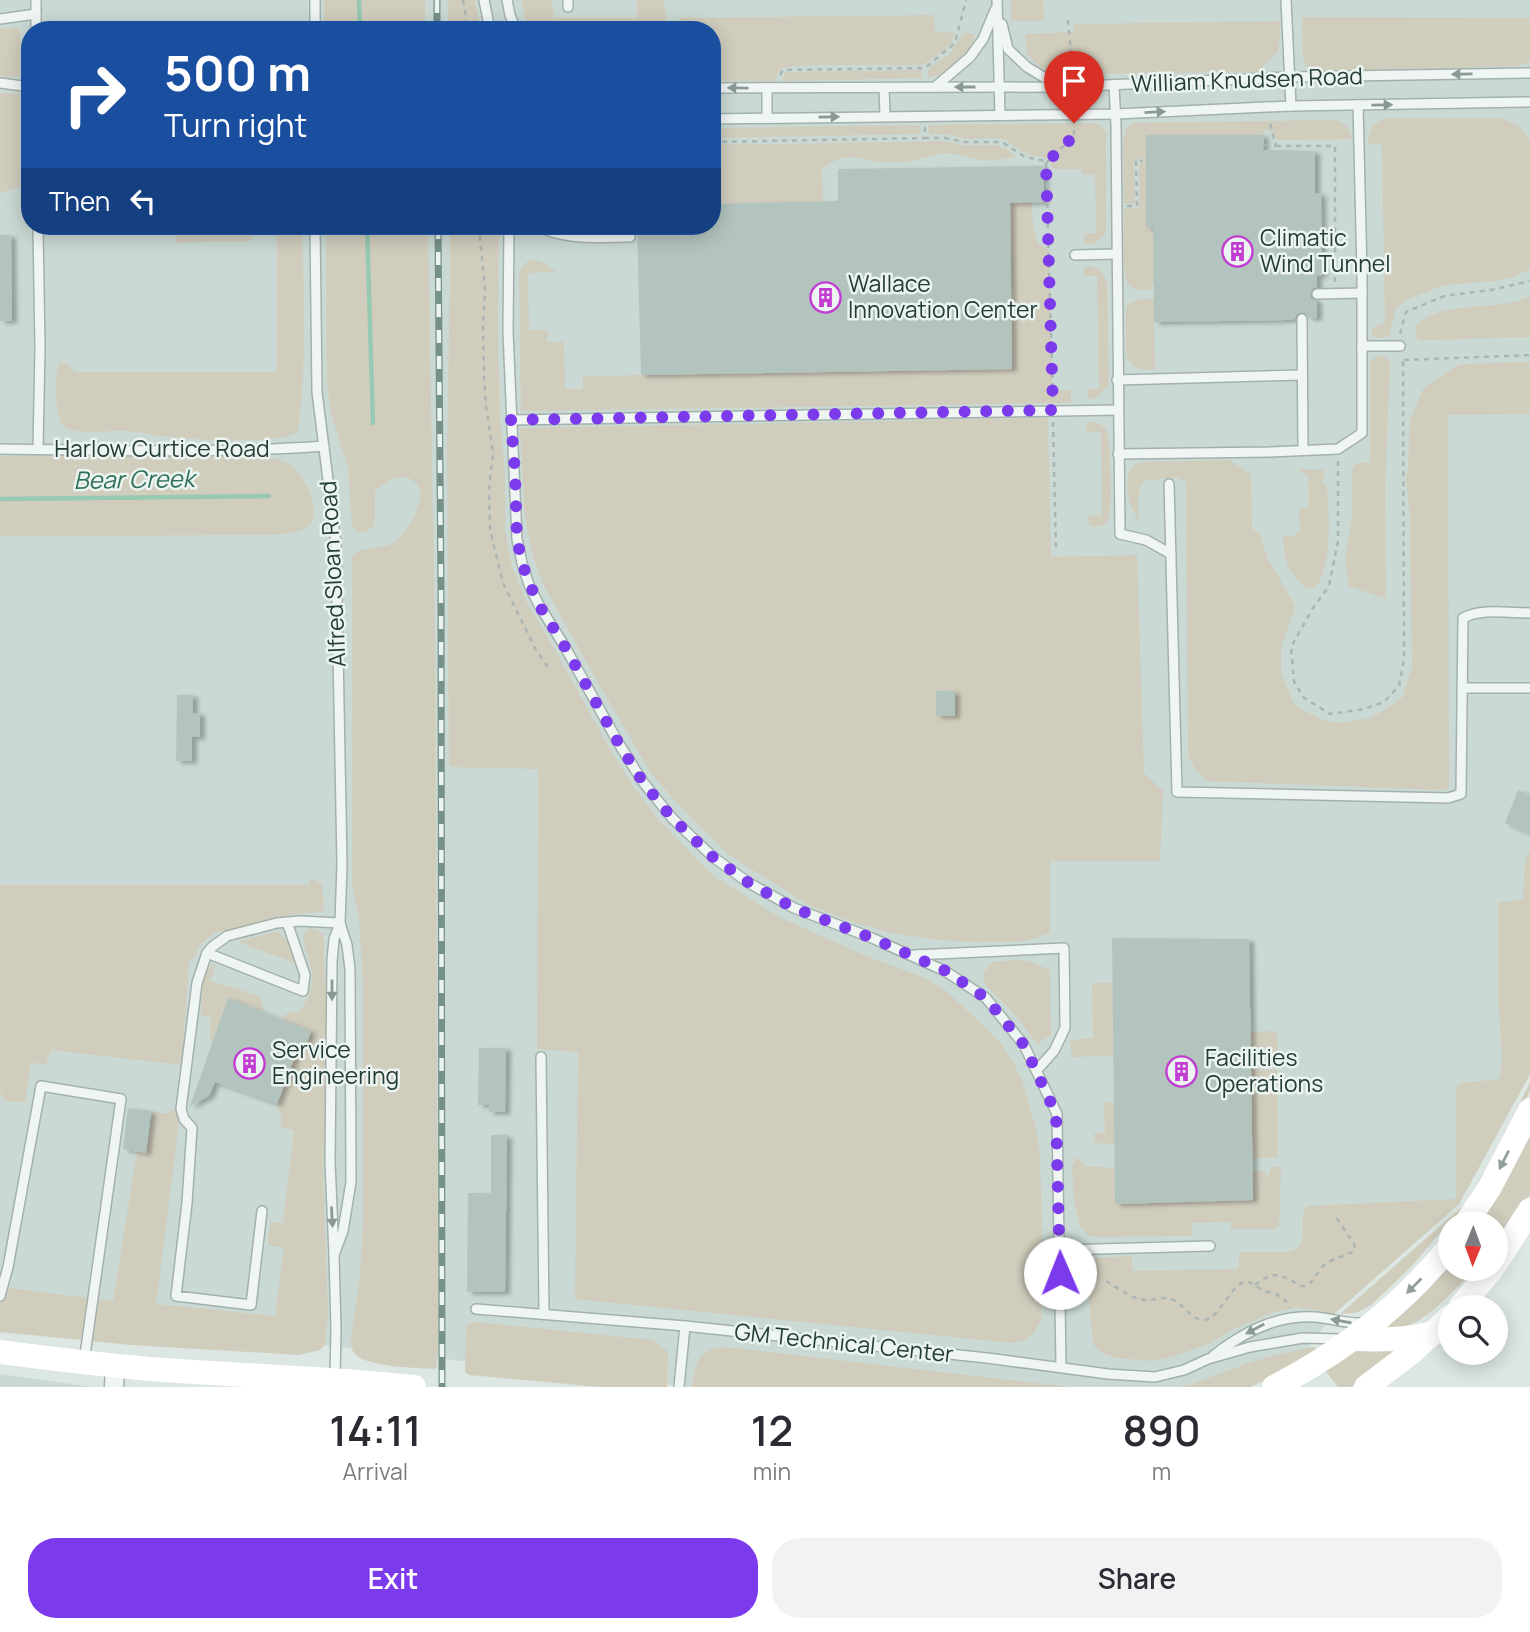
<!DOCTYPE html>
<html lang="en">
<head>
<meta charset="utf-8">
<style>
  body { margin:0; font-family:Manrope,sans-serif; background:#f2f2f3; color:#2b2b33; height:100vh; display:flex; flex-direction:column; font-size:26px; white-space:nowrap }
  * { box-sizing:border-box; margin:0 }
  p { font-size:23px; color:#7c7c81 }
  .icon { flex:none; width:38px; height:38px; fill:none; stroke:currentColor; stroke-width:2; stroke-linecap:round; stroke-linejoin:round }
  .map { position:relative; height:1387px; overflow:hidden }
  .drawer { display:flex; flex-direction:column; background:#fff; flex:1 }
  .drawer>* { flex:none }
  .banner { position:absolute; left:21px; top:21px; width:700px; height:214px; border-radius:28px; box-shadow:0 4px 18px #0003; background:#1a4fa0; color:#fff; overflow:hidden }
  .needle { width:46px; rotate:181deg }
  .controls { position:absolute; left:1438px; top:1211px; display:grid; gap:14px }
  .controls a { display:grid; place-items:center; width:70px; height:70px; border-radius:50%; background:#fff; box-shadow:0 4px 18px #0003; font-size:35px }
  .pin { position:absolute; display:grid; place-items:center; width:60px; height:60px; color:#fff; margin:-72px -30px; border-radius:50% 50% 50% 0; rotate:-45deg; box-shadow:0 0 7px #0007 }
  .pin .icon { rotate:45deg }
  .me { position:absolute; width:77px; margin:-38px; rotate:359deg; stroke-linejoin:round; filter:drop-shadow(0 0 5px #0008) }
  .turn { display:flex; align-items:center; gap:24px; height:147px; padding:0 28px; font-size:32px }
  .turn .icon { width:91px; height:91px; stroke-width:2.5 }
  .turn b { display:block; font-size:49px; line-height:60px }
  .then { display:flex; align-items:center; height:66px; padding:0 28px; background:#0003; gap:14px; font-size:26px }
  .eta { display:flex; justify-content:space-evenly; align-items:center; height:119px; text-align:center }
  .eta b { font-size:42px; font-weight:600; line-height:49px }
  .primary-button { display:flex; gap:14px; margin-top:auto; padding:14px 28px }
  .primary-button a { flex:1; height:80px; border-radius:28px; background:#7c3aed; color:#fff; font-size:28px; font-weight:600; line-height:80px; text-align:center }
  .primary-button a+a { background:#f2f2f3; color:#2b2b33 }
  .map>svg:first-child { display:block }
</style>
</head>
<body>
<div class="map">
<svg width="1530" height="1387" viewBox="0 0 1530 1387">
  <defs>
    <filter id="shadow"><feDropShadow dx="5" dy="2.5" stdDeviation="2" flood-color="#0004"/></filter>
  </defs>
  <rect width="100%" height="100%" fill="#dce7e3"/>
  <g fill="#cad9d3" fill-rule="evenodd">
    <path d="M0,0h1530v1074l-71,130 -125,110 -29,37 -61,36h-554l-690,-79zM30,30h682v196h-682z"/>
    <polygon points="0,1374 93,1387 0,1387"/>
  </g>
  <g fill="#d1cdbd">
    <rect x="324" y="0" width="101" height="30"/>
    <polygon points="448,0 475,0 481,30 448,30"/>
    <polygon points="521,0 552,0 554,18 637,18 637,0 664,0 667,30 530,30 526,22"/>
    <polygon points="1011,0 1043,0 1044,21 1011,21"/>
    <polygon points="934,15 935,32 955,33 951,43 946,49 923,65 811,65 787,67 782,69 777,74 776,81 712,81 712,30 679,30 679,18"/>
    <polygon points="1302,17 1530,18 1530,59 1529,62 1517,66 1315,71 1307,67 1303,59"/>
    <polygon points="1281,21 1278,52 1263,66 1263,72 1066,74 1039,67 1027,54 1025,34 1073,32 1074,24"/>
    <path d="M16,27l4,5v43c-5,3 -15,3 -20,0v-46z"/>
    <path d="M970,33l5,2c-7,22 -24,37 -47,43v-8l3,-4 18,-11 14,-21z"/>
    <polygon points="922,70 922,78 782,81 785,73 788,72"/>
    <polygon points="0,93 19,94 20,97 20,186 0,194"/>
    <path d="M1388,118h113l19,9 10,14v128l-16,8 -19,4 -50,4 -37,14 -12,9 -7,29 -13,1 -4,-2v-8l13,-5 -3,-178 -14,-1c0,-14 6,-23 20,-26z"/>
    <path d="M1335,120c10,3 15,8 17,19l-75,1 -4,-8 -6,-3 -3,2 -2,4h-116v24h-9l-3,3 1,41h-11l-1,-65 4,-10 7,-5z"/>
    <polygon points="1097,123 1102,127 1106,133 1106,224 1105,235 1093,245 1085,243 1084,234 1096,233 1095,175 1082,174 1081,169 1053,169 1049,160 1042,157 1032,155 1021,151 1006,140 999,138 965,139 946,134 929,135 928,125"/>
    <polygon points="920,125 921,134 712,138 712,128"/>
    <path d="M946,141l15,4h35l11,4 9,8c-10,2 -21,4 -32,3 -12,-1 -24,-6 -37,-7 -13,0 -24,6 -37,8 -7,1 -14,1 -21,1 -29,1 -38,-16 -67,7l1,33 -111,2v-59z"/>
    <path d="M1146,162v65l7,1 1,57h-2v5c-9,0 -21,1 -25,-8 -5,-9 -3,-61 -3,-74h14l1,-3v-40l1,-2z"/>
    <path d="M1032,202l1,24 5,17 11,7 3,141 19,-1v13l-550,8 -2,-136c7,-23 23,-15 37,-3l-28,1 1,57h19l-1,12h17l1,47h18v-13l429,-7 -2,-166z"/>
    <polygon points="175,226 252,226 251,241 176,243"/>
    <path d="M277,226h25c2,68 5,137 -4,205 -15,14 -95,9 -117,7 -18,-1 -36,-5 -54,-7 -16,-2 -53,6 -64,-5 -9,-9 -8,-52 -4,-63l2,-1 7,2 7,8h202z"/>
    <path d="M326,226h102l7,413 3,678 -1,50 -2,2c-18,-1 -66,-2 -79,-14 -5,-4 -5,-10 -5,-16l9,-63 3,-51v-245l-4,-63 -7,-32v-329c9,-10 29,-6 41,-13 13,-6 34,-44 25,-57 -13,-18 -30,-5 -43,5v28l-3,9c-7,4 -15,7 -20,-2l-4,-59 -17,-53 -4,-30z"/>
    <polygon points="450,226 499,226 498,338 500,421 505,471 505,529 511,563 526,601 560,659 607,744 633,786 658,819 712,875 781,918 866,956 925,978 945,990 986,1028 1002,1045 1015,1066 1021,1078 1036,1128 1040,1154 1043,1267 1041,1321 1033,1334 1027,1339 1012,1343 575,1299 578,1052 537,1049 538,769 449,767 447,452 450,278"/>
    <path d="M1090,266c10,4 14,7 17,16l2,102c-6,8 -10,14 -20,16l-2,-6 1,-5h11l-2,-113h-14l2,-9z"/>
    <path d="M1530,296v41l-103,3h-7l-4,-3 -1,-11c31,-29 80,-12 115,-30z"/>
    <path d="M1140,299h14l1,71c-14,0 -24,0 -29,-16v-46l3,-5z"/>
    <polygon points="1377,356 1385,357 1390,363 1385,487 1386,598 1380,597 1349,586 1345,559 1352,518 1352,470 1355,464 1370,462 1370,362"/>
    <path d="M1530,362v52l-82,1 1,373 -7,2 -235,-9c-9,-7 -15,-15 -19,-27l-2,-272 -10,-5 -32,4c-8,12 -6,27 -5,40 -11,-16 -22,-53 4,-59l86,-2 22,14 1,54 7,5 9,26 23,39 4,9 -14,41v25l14,33 30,15 16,2 30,-5 31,-20 10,-30 -2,-154 -4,-35 2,-11 2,-47 12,-30 3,-4 30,-20 8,-3z"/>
    <polygon points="1048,418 1051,557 1137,555 1144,773 1163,791 1160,861 1050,861 1050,933 1027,941 977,942 938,940 891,933 856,923 810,906 729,855 689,816 652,775 588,665 543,584 532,553 525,516 520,428"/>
    <path d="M1092,421c6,2 11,4 14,9 5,9 7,80 2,89 -3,6 -8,7 -14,8l-5,-3 -2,-4 3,-5h12l-1,-83 -15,-1v-6z"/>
    <path d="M261,455c11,3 23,5 32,12 13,10 31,47 14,60 -9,7 -26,7 -38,8l-269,1v-80z"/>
    <path d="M1297,469l27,1 -1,14 4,3c2,32 5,63 -7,93 -8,21 -29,-5 -33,-17 -3,-8 -3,-18 -4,-27h10l7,-5 -1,-23 10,-1 -1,-32z"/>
    <path d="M1530,851v223l-71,130 -125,110 -36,-7 -24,5 -38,16 -28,16 -36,13 -20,4 -36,-3 -16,-6 -6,-7 -1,-3 -7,-74 3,-7 5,-3 36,-2 2,1v12l2,2 103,-2 2,-3v-12l1,-2h48l10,-4c10,-13 0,-30 9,-42l149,-7v-110l2,-4 5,-2 36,-4 1,-2 2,-17 -4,-67v-88l2,-3 17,-1 6,-3 2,-38z"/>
    <polygon points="310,879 317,881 322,885 324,909 320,912 295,914 214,933 198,947 195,958 189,960 182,1065 51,1050 46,1064 31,1063 25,1102 5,1101 0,1092 0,885 309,885"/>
    <path d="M310,928l8,2 5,5 4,83 -4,154 5,143 -3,29 -5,6 -21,5 -168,-10 -131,-13v-45l113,14 24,-149 9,-1 7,-39 16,2 2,-4 6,1 2,11 -23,182 119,12 9,-68 -16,-3 2,-23 13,1 11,-93 -13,-3v-13l-4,-10 23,-61 6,2 5,-14 -30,-12 5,-5 15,-3c4,-9 10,-18 11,-28 3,-15 -10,-34 -8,-46 0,-5 3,-6 6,-9z"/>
    <path d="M277,932c13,6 14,18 18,31l-55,-20 1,-3z"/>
    <polygon points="1015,960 1029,961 1050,970 1051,1035 1037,1044 1016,1016 984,983 984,972 992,962"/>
    <path d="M213,964l3,1 -6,16 50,15 5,16 -37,-14 -16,46 -2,-4 1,-23 -10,-2c1,-17 -1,-39 12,-51z"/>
    <polygon points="1092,983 1113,983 1113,1056 1072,1057 1070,1040 1093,1038"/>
    <polygon points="1274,1031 1277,1034 1278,1059 1251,1060 1250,1032"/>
    <polygon points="1251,1069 1277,1070 1278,1157 1252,1159"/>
    <polygon points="1530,1083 1530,1091 1487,1175 1465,1209 1439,1234 1410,1268 1371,1305 1356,1313 1340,1314 1464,1205 1486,1169"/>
    <polygon points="1104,1102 1114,1102 1115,1144 1095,1143 1094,1133 1105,1133"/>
    <polygon points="1530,1127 1530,1194 1518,1215 1496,1244 1496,1223 1476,1223"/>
    <polygon points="1077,1157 1086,1166 1115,1168 1116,1204 1252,1200 1252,1171 1265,1171 1265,1175 1270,1175 1270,1167 1281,1167 1279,1226 1275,1229 1231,1229 1230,1222 1192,1223 1192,1234 1190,1236 1100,1237 1088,1236 1080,1226 1074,1201 1072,1165"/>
    <path d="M1451,1258v11h24c-19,19 -47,52 -73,59 -6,2 -12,2 -17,3l4,-11z"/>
    <polygon points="475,1322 652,1340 664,1348 668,1353 667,1387 600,1387 469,1375 465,1372 466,1325"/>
    <path d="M726,1347l344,40h-378c4,-25 5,-38 34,-40z"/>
    <path d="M1311,1347h4l2,3 -19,15 -48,22h-68c18,-5 35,-13 53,-19 24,-10 50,-15 76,-21z"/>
    <polygon points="1352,1349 1399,1351 1384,1365 1351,1387 1338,1387 1324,1369"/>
  </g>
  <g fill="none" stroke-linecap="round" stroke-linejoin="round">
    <g stroke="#96c8b2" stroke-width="4.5">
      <polyline points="359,0 360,30"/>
      <polyline points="367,226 373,423"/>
      <polyline points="0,499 269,496"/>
    </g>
  </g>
  <g fill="#b3c4be" filter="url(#shadow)">
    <polygon points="1146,135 1264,135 1263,150 1315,151 1315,193 1321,193 1322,276 1317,275 1317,287 1313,288 1310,293 1311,298 1317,301 1317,318 1309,318 1306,313 1301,312 1296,315 1295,319 1286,320 1154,322 1153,228 1146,228"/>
    <polygon points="1043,166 1044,202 1010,203 1012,369 641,375 637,226 712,226 712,204 838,201 838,169"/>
    <polygon points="0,235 11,235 12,321 0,321"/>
    <rect x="936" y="691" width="19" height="25"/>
    <polygon points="177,695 193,695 193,713 200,713 200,737 192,737 192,761 176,761"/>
    <polygon points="1518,790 1530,795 1530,833 1505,823"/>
    <polygon points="1112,938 1249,939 1253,1200 1115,1204"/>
    <polygon points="228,998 311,1031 306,1045 300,1043 277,1104 215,1082 209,1096 190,1106"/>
    <polygon points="479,1048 506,1048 505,1112 489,1112 489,1105 478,1105"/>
    <polygon points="128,1108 151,1111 146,1153 123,1149"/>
    <polygon points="491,1135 507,1135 505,1292 467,1292 468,1193 491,1193"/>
  </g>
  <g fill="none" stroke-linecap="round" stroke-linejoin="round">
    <defs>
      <g id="service">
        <polyline points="36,0 36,30"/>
        <polyline points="484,0 490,30"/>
        <polyline points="507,0 510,15 516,30"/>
        <polyline points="568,0 568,7"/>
        <polyline points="997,0 1000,115"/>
        <polyline points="1286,0 1291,106"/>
        <polyline points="0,19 36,14"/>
        <polyline points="1002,24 1008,49 1027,67 1060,87"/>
        <polyline points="315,30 315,0"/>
        <polyline points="0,83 30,87"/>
        <polyline points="1114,85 1116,125 1120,534 1146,540 1171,554"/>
        <polyline points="935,87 970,57 983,39 995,10"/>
        <polyline points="712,88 1060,87 1289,77 1530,73"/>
        <polyline points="767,88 767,118"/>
        <polyline points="884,88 885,116"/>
        <polyline points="712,119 1116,114 1291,106 1530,102"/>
        <polyline points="38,226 40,348 38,449"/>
        <polyline points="315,226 317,392 336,544 342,864 340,923 347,945 350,969 351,1182 343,1231 334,1255 330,1162 332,961 334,939 340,923"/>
        <polyline points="509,226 508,332 517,539 522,563 529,585 539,605 565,647 619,744 643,782 672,818 713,857 749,883 794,908 872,938 945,971 986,998 1024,1045 1057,1114 1061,1367"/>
        <path d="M538,226c28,15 61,11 92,11"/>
        <polyline points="1075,255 1117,254"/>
        <polyline points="1317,294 1362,293"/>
        <polyline points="1302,319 1303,450"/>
        <polyline points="1362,346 1400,346"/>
        <polyline points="1117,380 1302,375"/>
        <polyline points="511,420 1118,410"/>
        <path d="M0,449c108,1 217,5 324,-3"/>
        <polyline points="1118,454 1270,452 1338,449 1362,433 1362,274 1358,105"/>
        <path d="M1169,484l8,308 271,6 13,-4 2,-176c18,-10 46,-5 67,-5"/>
        <polyline points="1462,688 1530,688"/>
        <polyline points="207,953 303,991 305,975 287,922"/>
        <polyline points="914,955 1064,948 1065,1028 1054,1051 1037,1070"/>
        <polyline points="541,1057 544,1314"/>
        <polyline points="262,1211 251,1305 176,1296 187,1203 192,1128 184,1119 181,1109 197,983 207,953 212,947 227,936 277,923 300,921 340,923"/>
        <polyline points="1060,1250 1210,1246"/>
        <polyline points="334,1255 336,1329 335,1379"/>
        <polyline points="0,1296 8,1267 41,1086 121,1099 84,1362"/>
        <polyline points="476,1309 685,1326 987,1358 1108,1374 1155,1377 1184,1370 1208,1359 1250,1347 1303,1338 1340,1339"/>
        <path d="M1213,1356c28,-22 63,-42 101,-39 17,1 32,7 49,6"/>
        <polyline points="679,1387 685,1326"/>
      </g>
      <polyline id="minor" points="114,1387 115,1366"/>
    </defs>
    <use href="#service" stroke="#a2b1ac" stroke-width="12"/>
    <use href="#minor" stroke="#a2b1ac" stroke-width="21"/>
    <g stroke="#abb6b3" stroke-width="2.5" stroke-dasharray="5 5" stroke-linecap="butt">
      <polyline points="463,0 468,30"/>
      <polyline points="1068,20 1073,76"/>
      <polyline points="780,75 783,70 925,68 955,43 966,0"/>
      <polyline points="925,127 925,138 945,138 964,142 1002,142 1025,157 1045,161 1046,163"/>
      <polyline points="712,142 925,138"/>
      <polyline points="1264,145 1276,146 1269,120"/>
      <polyline points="1276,146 1335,146 1335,282"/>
      <polyline points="1046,163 1053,401"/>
      <polyline points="1046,163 1074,136 1074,125"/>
      <polyline points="1127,206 1137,206 1136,160 1143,161"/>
      <polyline points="481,226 480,238 485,291 483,327 484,376 486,406 493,453 489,489 490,530 503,583 535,648 549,669"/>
      <polyline points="1400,334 1406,312 1444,296 1491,290 1530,281"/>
      <polyline points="1404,360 1530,355"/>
      <polyline points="1053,422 1056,552"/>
      <polyline points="1338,461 1338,541 1329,586 1313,608 1291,647 1294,681 1303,697 1330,714 1364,709 1384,702 1399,686 1404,659 1403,360"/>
      <path d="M1106,1281c12,7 26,18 39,19 9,1 17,-4 26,-1 12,4 19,20 32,21 17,0 28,-38 43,-38 8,0 12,7 19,9 12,3 19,5 25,17"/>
      <path d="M1255,1285c17,-12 21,-13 39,-3 3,2 6,4 10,4 9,-1 12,-14 19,-20 7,-6 20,-10 30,-14l2,-4 -1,-4 -18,-27"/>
    </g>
    <use href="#service" stroke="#eff5f3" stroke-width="9"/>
    <use href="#minor" stroke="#eff5f3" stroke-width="18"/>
    <g stroke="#fff" stroke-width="24">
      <polyline points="1466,1223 1490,1187 1530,1110"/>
      <polyline points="1496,1263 1530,1210"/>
      <polyline points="1460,1307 1492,1269"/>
      <path d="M1352,1339c28,1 54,1 82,-6"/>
      <path d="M0,1352c55,7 109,14 164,18 84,6 167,8 250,17"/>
      <path d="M1274,1387c68,-35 129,-82 177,-142"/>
      <polyline points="1366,1387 1412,1352 1451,1316"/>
    </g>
    <defs>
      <g id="rail">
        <polyline points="437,0 437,30"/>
        <polyline points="438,226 441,594 442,1387"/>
      </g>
    </defs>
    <use href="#rail" stroke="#759188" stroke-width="7"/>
    <use href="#rail" stroke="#ebf4f1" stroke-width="4.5" stroke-dasharray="13" stroke-linecap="butt"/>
  </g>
  <defs><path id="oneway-solid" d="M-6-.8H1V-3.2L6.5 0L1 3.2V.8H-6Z" transform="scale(1.75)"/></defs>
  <g fill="#8a9994">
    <use href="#oneway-solid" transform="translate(1462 74) rotate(179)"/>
    <use href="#oneway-solid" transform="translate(965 87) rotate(180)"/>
    <use href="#oneway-solid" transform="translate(738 88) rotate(-179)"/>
    <use href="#oneway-solid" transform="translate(1382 105) rotate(-1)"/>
    <use href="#oneway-solid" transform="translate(1155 112) rotate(-3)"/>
    <use href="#oneway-solid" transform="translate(829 117) rotate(-1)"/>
    <use href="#oneway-solid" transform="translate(332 990) rotate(90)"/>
    <use href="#oneway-solid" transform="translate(332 1217) rotate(87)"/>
    <use href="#oneway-solid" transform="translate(1341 1321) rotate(-170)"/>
    <use href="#oneway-solid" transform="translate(1255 1329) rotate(152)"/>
  </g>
  <g fill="#929e9a">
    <use href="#oneway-solid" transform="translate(1504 1160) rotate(117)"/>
    <use href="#oneway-solid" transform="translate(1414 1286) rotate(135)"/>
  </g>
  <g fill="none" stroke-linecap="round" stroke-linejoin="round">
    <polyline stroke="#7c3aed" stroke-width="12" stroke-dasharray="0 21.6" points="1060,1273 1056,1114 1024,1045 986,998 946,971 872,938 794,908 749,883 713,857 672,818 643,782 619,744 565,647 539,605 530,585 522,563 517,539 515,472 511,420 1053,410 1046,163 1074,136 1074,123"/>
  </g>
  <defs>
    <symbol id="building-ring" viewBox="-11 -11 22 22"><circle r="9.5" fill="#ebf4f1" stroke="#c23cd1" stroke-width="1.5"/><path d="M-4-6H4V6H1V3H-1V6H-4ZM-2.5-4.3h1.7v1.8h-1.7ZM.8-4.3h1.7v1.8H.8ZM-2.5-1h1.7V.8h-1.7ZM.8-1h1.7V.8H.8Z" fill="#c23cd1"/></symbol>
  </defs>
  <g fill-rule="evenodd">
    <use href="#building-ring" x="1220" y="234" width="35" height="35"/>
    <use href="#building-ring" x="808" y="280" width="35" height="35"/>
    <use href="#building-ring" x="232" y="1046" width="35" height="35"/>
    <use href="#building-ring" x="1164" y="1054" width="35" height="35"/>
  </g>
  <g text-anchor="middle" stroke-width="5" stroke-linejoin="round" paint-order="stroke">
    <g font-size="23" fill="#263d36" stroke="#ebf4f1">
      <text transform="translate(1247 80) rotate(-2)" y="8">William Knudsen Road</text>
      <text x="162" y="457">Harlow Curtice Road</text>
      <text transform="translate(333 574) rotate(-93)" y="8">Alfred Sloan Road</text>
      <text transform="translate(844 1343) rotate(6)" y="8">GM Technical Center</text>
    </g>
    <g font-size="23" fill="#263d36" stroke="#ebf4f1" text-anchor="start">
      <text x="1260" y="246">Climatic<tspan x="1260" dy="26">Wind Tunnel</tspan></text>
      <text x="848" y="292">Wallace<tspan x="848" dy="26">Innovation Center</tspan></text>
      <text x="272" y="1058">Service<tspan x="272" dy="26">Engineering</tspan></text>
      <text x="1205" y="1066">Facilities<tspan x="1205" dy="26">Operations</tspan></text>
    </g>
    <g font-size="24" font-style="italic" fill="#2f7257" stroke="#ebf4f1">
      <text transform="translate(134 480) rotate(-1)" y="8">Bear Creek</text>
    </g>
  </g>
</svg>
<div class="controls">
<a><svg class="needle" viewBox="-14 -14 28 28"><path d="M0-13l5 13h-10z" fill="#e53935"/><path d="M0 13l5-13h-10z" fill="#7c7c81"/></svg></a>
<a><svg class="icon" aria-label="search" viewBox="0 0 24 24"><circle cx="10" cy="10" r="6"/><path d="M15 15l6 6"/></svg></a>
</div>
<div class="pin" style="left:1074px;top:123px;background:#d93025"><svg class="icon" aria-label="arrive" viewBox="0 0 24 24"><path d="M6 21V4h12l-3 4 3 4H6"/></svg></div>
<svg class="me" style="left:1060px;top:1273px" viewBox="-20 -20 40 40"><circle r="19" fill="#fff"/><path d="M0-13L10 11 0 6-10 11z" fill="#7c3aed"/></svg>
<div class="banner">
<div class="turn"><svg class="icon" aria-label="right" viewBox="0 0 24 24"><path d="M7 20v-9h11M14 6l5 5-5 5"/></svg><div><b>500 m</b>Turn right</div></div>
<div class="then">Then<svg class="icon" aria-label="left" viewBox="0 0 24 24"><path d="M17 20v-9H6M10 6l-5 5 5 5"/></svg></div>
</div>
</div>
<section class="drawer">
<div class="eta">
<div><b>14:11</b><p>Arrival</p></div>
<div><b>12</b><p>min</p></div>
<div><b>890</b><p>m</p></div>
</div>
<div class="primary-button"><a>Exit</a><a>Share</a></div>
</section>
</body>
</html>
